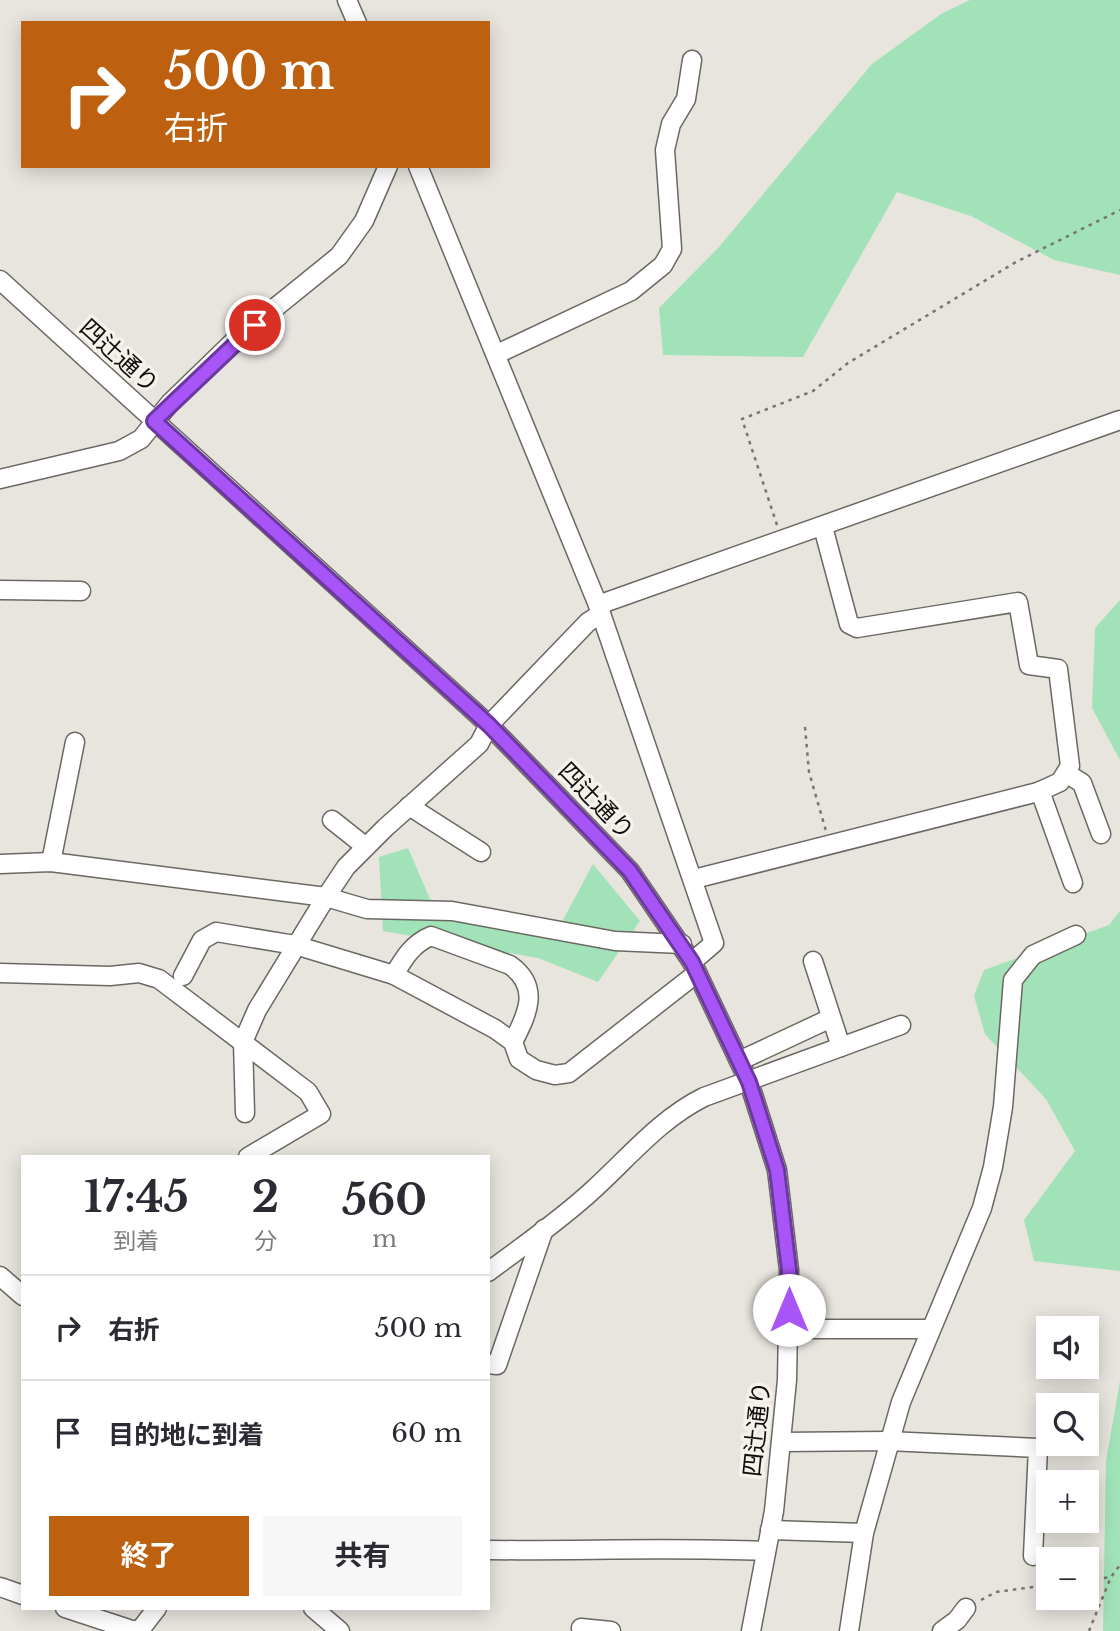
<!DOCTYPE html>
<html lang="ja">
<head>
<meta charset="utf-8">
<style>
  body { margin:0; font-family:"Libre Baskerville","Noto Sans JP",serif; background:#f7f7f7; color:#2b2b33; height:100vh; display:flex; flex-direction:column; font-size:26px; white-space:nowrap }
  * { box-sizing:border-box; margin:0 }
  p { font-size:23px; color:#7c7c81 }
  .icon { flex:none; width:38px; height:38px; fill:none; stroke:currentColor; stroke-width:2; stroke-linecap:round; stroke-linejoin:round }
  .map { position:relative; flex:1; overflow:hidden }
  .side { position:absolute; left:21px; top:1155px; width:469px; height:455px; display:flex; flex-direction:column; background:#fff; border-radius:0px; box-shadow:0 4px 18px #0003 }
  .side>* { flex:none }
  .banner { position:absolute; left:21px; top:21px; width:469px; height:147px; border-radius:0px; box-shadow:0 4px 18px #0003; background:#bd600f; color:#fff; overflow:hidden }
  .fabs { position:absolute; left:1036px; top:1316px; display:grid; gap:14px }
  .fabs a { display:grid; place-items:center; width:63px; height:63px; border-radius:0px; background:#fff; box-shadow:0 4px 18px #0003; font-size:35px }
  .pin { position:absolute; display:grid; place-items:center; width:60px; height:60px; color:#fff; margin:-30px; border:4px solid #fff; border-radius:50%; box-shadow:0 2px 7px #0007 }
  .me { position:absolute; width:77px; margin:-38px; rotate:0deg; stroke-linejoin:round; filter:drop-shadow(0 0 5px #0008) }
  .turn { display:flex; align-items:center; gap:24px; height:147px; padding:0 28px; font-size:32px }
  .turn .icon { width:91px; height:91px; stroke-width:2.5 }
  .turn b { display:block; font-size:49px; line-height:60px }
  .eta { display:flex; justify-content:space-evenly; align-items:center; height:119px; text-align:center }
  .eta b { font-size:42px; font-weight:700; line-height:49px }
  .button { display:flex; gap:14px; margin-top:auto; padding:14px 28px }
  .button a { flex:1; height:80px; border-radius:0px; background:#bd600f; color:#fff; font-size:28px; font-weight:700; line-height:80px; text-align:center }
  .button a+a { background:#f7f7f7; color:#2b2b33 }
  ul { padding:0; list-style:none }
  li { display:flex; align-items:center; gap:21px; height:105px; padding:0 28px; border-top:2px solid #e1e1e2 }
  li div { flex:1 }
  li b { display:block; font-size:26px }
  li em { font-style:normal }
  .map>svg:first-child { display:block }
</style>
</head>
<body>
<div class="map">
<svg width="1120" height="1631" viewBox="0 0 1120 1631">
  <rect width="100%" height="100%" fill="#e8e4de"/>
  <g fill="#a1e2b8">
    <polygon points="970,0 1120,0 1120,275 1054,260 971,216 897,192 803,357 663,355 659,308 719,247 872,64 941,14"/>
    <polygon points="1120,600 1120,760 1092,708 1095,628"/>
    <polygon points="408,848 430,899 473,921 555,935 593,864 640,921 598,982 538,958 383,931 379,857"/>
    <polygon points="1120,911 1120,1271 1034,1261 1024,1220 1075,1151 1046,1099 985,1034 974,996 984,970 1109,925"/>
    <polygon points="1120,1381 1120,1631 1103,1631 1106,1461"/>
  </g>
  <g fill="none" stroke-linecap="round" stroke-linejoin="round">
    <defs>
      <g id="minor">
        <polyline points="347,0 357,23"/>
        <polyline points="418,166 598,605 714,943 692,962"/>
        <polyline points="0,280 489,725 630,871 692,962 749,1082 777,1170 789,1270 787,1380 774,1511 751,1631"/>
        <polyline points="497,354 631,291 663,265 672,249 665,150 671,124 686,99 692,60"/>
        <polyline points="0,479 119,451 141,439 170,403 234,341 339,256 364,221 388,166"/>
        <polyline points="0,590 81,591"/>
        <polyline points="598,605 1120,420"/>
        <polyline points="1066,773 1082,783 1101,834"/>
        <polyline points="1040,791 1073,883"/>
        <polyline points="409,806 481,852"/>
        <polyline points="332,820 366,847"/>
        <polyline points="51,862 75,742"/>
        <polyline points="0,864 51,862 326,897 367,909 452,911 615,941 682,944"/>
        <polyline points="694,879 1038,792 1060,782 1070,766 1058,669 1029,665 1018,602 857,628 849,624 823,527"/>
        <polyline points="813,961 841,1047"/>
        <polyline points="0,973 110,976 139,973 159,979 308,1092 321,1114 248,1157"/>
        <path d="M394,975c10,-17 18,-31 37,-39l79,29c31,22 17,50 3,77"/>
        <polyline points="183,976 202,940 216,932 295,945 394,975 495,1029 513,1042 519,1059 536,1070 555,1075 569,1073 697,973"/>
        <polyline points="739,1061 831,1018"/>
        <polyline points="245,1113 243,1042 257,1010 326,897 346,867 385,828 479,744 489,725 588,622 601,614"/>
        <path d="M488,1272c36,-27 74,-53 106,-83 36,-33 66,-70 110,-92l197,-72"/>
        <polyline points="0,1276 23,1296"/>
        <polyline points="790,1329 930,1329"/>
        <polyline points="488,1364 497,1365 544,1229"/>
        <polyline points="781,1442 888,1441 1038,1448 1033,1556"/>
        <polyline points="770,1530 864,1533"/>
        <path d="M488,1550c93,1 186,-3 278,1"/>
        <polyline points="0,1587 23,1595"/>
        <polyline points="65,1608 132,1630 140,1630 157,1608"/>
        <polyline points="313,1608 340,1631"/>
        <polyline points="581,1628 611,1631"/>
        <polyline points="849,1631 864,1533 901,1402 982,1208 993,1167 1003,1107 1013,980 1033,955 1076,935"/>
        <polyline points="942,1631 957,1620 966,1608"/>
      </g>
    </defs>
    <use href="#minor" stroke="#6b6862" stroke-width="21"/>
    <g stroke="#787571" stroke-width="2.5" stroke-dasharray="3.5 5" stroke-linecap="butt">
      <polyline points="777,525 742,419 813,391 848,363 1016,262 1120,210"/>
      <polyline points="805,727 809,772 826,831"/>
      <polyline points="1087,1580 1111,1577"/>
      <polyline points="981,1600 996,1592 1048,1585"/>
      <polyline points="1089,1631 1111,1577 1120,1565"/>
    </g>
    <use href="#minor" stroke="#fff" stroke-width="18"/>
  </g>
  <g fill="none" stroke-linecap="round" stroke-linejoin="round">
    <defs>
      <polyline id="route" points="255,325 154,421 489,725 630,871 692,962 749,1082 777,1170 789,1270 789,1310"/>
    </defs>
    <use href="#route" stroke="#6d37a1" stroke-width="18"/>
    <use href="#route" stroke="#a855f7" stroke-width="12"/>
  </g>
  <g text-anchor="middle" stroke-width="7" stroke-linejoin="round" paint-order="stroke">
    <g font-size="24" fill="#100e0c" stroke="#f5f1eb">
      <text transform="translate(119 356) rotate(42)" y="8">四辻通り</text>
      <text transform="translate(596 801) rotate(46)" y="8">四辻通り</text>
      <text transform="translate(757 1429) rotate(-84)" y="8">四辻通り</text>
    </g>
  </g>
</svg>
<div class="fabs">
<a><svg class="icon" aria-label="sound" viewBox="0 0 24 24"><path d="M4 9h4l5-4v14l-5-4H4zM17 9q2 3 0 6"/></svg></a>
<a><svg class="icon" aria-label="search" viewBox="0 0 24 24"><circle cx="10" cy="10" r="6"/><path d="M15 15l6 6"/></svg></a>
<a>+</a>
<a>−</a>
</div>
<div class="pin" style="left:255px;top:325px;background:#d93025"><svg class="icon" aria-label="arrive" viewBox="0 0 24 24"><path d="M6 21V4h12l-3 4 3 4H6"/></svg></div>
<svg class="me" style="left:789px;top:1310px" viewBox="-20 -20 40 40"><circle r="19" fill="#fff"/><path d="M0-13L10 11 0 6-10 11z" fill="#a855f7"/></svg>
<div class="banner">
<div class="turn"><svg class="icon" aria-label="right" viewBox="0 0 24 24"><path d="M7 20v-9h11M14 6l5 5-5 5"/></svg><div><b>500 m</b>右折</div></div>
</div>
<section class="side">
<div class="eta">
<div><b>17:45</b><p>到着</p></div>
<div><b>2</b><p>分</p></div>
<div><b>560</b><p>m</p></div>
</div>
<ul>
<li><svg class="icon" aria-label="right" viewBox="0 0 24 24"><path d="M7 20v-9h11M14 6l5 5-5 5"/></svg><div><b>右折</b></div><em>500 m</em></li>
<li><svg class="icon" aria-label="arrive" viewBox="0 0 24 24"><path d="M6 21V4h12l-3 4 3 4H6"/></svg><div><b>目的地に到着</b></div><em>60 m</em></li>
</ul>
<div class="button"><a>終了</a><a>共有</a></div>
</section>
</div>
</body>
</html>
